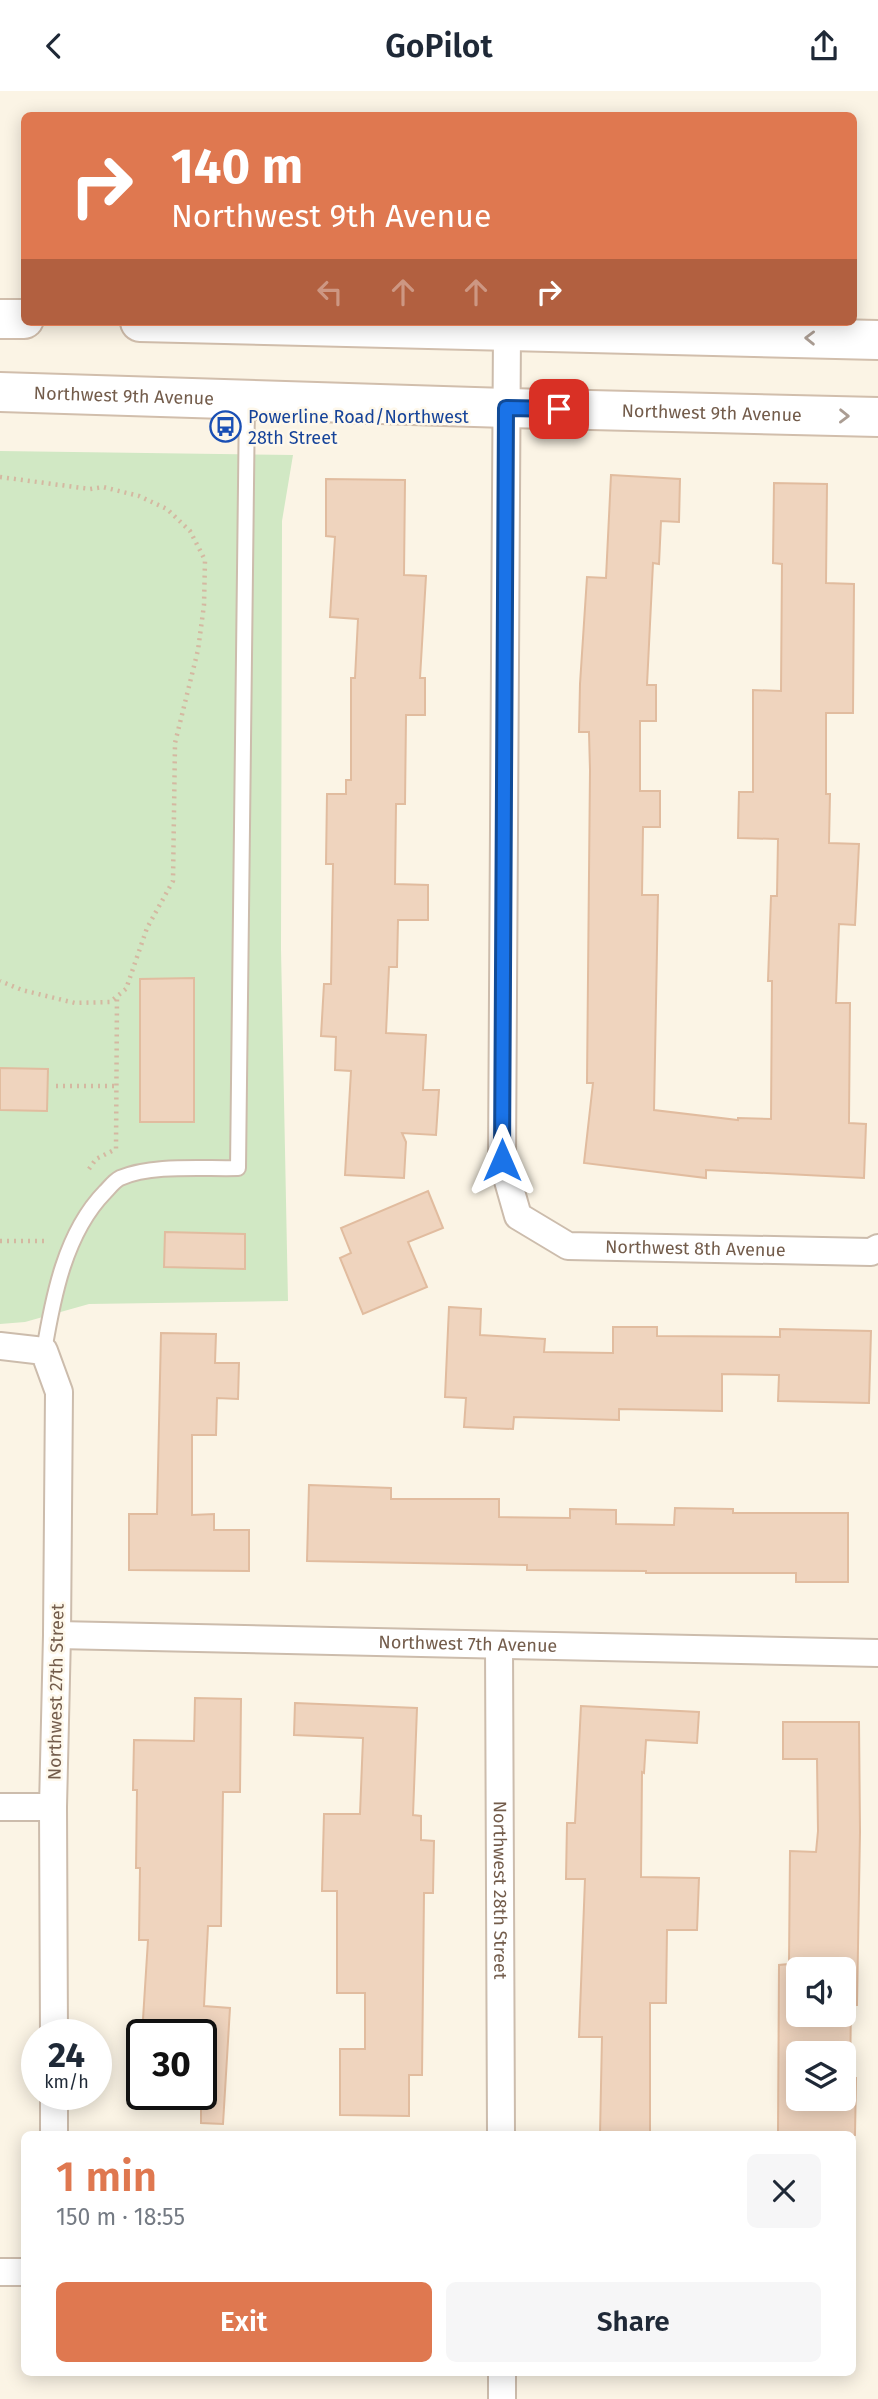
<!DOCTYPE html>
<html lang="en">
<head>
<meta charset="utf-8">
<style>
  body { margin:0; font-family:"Fira Sans",sans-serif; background:#f6f6f7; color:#1f2937; height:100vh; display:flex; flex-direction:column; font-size:26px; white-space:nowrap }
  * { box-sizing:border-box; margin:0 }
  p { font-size:23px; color:#747a83 }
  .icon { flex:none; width:38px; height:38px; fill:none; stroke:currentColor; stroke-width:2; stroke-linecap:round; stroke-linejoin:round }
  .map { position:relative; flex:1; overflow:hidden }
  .details { position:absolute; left:21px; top:2040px; width:835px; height:245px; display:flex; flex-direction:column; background:#fff; border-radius:10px; box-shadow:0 4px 18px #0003 }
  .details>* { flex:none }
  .guide { position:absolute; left:21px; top:21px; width:836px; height:214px; border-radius:10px; box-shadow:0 4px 18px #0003; background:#df7850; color:#fff; overflow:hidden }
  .buttons { position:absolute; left:786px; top:1866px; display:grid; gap:14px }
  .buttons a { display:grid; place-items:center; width:70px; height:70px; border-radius:10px; background:#fff; box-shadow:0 4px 18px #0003; font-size:35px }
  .speed { position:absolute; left:21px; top:1928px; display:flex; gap:14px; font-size:35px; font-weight:700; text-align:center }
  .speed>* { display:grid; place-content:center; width:91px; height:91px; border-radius:50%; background:#fff; box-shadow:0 4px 18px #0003; line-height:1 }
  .speed small { font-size:18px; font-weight:400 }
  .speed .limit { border:4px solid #111; border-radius:10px; background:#fff; color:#111 }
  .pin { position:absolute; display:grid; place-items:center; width:60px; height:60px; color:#fff; margin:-30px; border-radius:14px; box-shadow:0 4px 10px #0006 }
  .me { position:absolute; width:77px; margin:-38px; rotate:0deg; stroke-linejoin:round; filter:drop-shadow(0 0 5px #0008) }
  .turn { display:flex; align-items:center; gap:24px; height:147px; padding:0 35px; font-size:32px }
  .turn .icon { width:91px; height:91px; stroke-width:2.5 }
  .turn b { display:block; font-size:49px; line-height:60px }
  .lanes { display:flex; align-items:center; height:66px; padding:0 35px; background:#0003; justify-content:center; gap:35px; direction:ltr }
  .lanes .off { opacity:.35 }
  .round { display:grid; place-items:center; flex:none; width:74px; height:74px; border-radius:10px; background:#f6f6f7 }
  .summary { display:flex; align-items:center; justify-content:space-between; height:119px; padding:0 35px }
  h1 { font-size:42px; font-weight:600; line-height:52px; color:#df7850 }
  .primary-button { display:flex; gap:14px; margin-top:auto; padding:14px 35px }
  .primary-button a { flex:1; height:80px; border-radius:10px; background:#df7850; color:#fff; font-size:28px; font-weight:600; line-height:80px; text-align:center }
  .primary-button a+a { background:#f6f6f7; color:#1f2937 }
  header { display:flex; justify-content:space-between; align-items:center; height:91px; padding:0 35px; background:#fff; font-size:32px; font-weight:600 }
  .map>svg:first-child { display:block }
</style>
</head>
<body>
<header><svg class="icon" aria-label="back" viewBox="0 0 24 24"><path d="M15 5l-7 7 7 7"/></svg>GoPilot<svg class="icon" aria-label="share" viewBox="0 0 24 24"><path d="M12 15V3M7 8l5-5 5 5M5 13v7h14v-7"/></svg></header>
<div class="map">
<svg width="878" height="2308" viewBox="0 0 878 2308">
  <rect width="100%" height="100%" fill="#fbf4e5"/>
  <polygon fill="#d1e8c4" points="0,360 293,364 282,430 281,858 288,1210 89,1213 25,1231 0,1233"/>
  <g fill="#efd4be" stroke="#e1bc9f" stroke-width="2" fill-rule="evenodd">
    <polygon points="611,384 680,388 679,431 661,430 659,473 653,472 647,594 656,594 656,630 640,630 640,700 660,700 660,736 643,736 642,804 658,804 654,1019 738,1029 738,1027 771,1028 772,890 768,890 771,805 777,805 778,748 738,747 739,701 753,701 753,599 781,600 782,473 773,472 774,392 827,393 826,492 854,493 853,622 826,622 826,703 830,703 829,752 859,753 855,834 839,833 836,912 850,912 849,1032 866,1033 864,1087 706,1079 706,1087 584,1072 593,992 587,992 590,679 589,641 579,641 580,593 587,486 606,487"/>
    <polygon points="326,388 405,389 404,484 426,485 420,587 425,587 425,624 406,624 405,713 396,713 395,793 428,794 428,829 398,829 397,876 389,876 386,942 426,944 423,999 439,999 436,1044 402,1042 406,1051 404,1087 345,1084 351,980 335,979 336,946 321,945 324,893 331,893 333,773 326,773 327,703 346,703 346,689 351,689 351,587 355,587 358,528 330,526 335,446 326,445"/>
    <polygon points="194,887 194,1031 140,1031 140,888"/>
    <polygon points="0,977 48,978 47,1020 0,1019"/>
    <polygon points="428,1100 443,1137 408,1151 427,1196 363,1223 340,1167 351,1162 341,1137"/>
    <polygon points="165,1141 245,1143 245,1178 164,1176"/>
    <polygon points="449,1216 481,1218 480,1244 545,1248 544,1261 613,1262 613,1236 657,1236 657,1245 780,1246 780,1238 871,1240 869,1312 778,1310 779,1284 722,1283 722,1320 619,1318 619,1329 514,1326 513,1338 464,1336 466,1307 445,1306"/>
    <polygon points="161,1242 216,1243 215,1272 239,1272 238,1308 217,1307 216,1344 192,1344 192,1424 214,1423 214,1439 249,1439 249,1480 129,1479 129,1423 157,1423"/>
    <polygon points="309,1394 391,1397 391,1408 499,1408 499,1426 570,1427 570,1418 616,1419 616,1433 674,1434 675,1417 733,1418 733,1422 848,1422 848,1491 796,1491 796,1482 646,1482 646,1480 527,1479 527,1474 307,1470"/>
    <polygon points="195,1607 241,1608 240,1701 223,1701 221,1835 208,1835 204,1915 230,1917 223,2033 201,2032 201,1944 142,1944 148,1849 139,1849 140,1777 136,1777 137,1699 133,1699 134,1649 194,1650"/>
    <polygon points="295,1612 417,1617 413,1724 421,1725 421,1749 434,1750 433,1802 424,1802 422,1984 409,1984 409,2025 340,2024 340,1958 365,1958 365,1902 337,1902 337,1800 322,1800 324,1723 360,1723 363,1647 294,1644"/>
    <polygon points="581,1615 699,1621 697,1652 646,1649 644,1682 642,1681 641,1786 699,1787 697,1839 667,1839 666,1912 650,1912 650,2044 600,2044 602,1946 579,1946 585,1788 566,1788 567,1732 575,1732"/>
    <path d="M783,1631h76l1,110 -3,173h-6l-1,73h6l-1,57h-77l1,-170 10,-1 1,-113 26,1 2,-21 -1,-72h-34zM798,1878h46v45h-46zM798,1962h46v45h-46z"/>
  </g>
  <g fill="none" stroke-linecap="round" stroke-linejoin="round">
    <defs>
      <path id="service" d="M44,1260c9,-54 21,-118 61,-159 4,-4 9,-11 15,-14 32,-14 83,-9 118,-10l9,-768"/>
      <g id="minor">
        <path id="s1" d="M507,240l-5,829 16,56 50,30 303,6 7,-4"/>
        <polyline points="0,1255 44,1260 59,1301 57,1544 53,1716 54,1944"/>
        <path id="s2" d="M57,1544l821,18"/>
        <path id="s3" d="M499,1554l2,490"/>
        <polyline points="0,1716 53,1716"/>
        <polyline points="54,2004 54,2044"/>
        <polyline points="0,2181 24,2181"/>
        <polyline points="502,2282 502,2308"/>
      </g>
      <g id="secondary">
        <polyline points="0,228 24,228"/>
        <polyline points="140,231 878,249"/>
        <path id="s4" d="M0,301l506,16 372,9"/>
      </g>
    </defs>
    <use href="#service" stroke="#ccbcac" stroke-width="18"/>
    <use href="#minor" stroke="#ccbcac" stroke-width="30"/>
    <use href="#secondary" stroke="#d1beac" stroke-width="42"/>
    <g stroke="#d4b8a1" stroke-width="4.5" stroke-dasharray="2 5" stroke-linecap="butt">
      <polyline points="0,386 90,398 103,396 139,405 167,418 190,440 205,469 204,514 198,559 175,652 173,790 147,837 126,898 110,911 75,912 22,899 0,890"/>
      <polyline points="56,995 117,995"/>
      <polyline points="89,1078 96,1068 116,1058 117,906"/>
      <polyline points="0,1150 45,1150"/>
    </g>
    <use href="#service" stroke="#fff" stroke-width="14"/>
    <use href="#minor" stroke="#fff" stroke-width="26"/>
    <use href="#secondary" stroke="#fff" stroke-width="38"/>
  </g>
  <defs><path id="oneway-chevron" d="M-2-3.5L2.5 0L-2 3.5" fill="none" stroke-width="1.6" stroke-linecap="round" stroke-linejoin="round" transform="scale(1.75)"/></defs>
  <g stroke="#ab9d93">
    <use href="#oneway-chevron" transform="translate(810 247) rotate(-179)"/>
    <use href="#oneway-chevron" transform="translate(844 325) rotate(1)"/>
  </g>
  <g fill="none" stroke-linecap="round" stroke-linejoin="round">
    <defs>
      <polyline id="route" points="502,1069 506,317 559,318"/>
    </defs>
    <use href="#route" stroke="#114b97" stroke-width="18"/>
    <use href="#route" stroke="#1a73e8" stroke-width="12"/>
  </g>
  <defs>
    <symbol id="bus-ring" viewBox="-11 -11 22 22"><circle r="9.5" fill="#fef8eb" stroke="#1a4fb4" stroke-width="1.5"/><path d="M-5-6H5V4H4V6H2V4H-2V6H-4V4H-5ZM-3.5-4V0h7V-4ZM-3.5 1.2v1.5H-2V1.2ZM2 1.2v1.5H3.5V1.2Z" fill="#1a4fb4"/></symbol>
  </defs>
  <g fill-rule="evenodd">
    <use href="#bus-ring" x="208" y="318" width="35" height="35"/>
  </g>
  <g text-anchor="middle" stroke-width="5" stroke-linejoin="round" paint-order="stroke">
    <g font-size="18" fill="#735c4b" stroke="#fef8eb">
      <text dy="6" stroke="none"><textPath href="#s4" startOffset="124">Northwest 9th Avenue</textPath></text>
      <text dy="6" stroke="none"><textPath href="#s4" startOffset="712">Northwest 9th Avenue</textPath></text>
      <text dy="6" stroke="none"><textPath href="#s1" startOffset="1073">Northwest 8th Avenue</textPath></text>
      <text dy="6" stroke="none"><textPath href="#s2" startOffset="411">Northwest 7th Avenue</textPath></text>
      <text transform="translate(56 1601) rotate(-89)" y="6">Northwest 27th Street</text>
      <text dy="6" stroke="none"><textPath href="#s3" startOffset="245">Northwest 28th Street</textPath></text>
    </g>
    <g font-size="18" fill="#164399" stroke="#fef8eb" text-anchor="start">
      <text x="248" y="332">Powerline Road/Northwest<tspan x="248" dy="21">28th Street</tspan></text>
    </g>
  </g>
</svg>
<div class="buttons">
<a><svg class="icon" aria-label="sound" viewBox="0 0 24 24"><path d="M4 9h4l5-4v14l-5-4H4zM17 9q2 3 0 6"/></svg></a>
<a><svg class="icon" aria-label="layers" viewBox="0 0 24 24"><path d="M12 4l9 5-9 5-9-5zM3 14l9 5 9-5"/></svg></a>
</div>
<div class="speed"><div>24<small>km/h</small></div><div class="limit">30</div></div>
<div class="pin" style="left:559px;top:318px;background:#d93025"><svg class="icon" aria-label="arrive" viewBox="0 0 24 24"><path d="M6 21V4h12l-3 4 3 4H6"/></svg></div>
<svg class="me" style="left:502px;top:1069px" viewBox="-20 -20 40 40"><path d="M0-17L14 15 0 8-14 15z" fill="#1a73e8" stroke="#fff" stroke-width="4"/></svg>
<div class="guide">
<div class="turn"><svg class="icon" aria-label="right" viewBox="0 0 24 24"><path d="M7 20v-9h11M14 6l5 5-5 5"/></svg><div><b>140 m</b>Northwest 9th Avenue</div></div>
<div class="lanes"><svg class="icon off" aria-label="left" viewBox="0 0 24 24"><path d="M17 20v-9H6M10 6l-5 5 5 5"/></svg><svg class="icon off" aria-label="ahead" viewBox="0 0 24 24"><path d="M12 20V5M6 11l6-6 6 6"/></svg><svg class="icon off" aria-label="ahead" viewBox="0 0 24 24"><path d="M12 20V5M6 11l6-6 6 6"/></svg><svg class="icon" aria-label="right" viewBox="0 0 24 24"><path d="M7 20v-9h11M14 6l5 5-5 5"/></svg></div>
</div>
<section class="details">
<div class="summary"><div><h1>1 min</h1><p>150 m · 18:55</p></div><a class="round"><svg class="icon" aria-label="close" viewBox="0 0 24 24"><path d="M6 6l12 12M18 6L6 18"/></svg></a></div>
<div class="primary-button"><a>Exit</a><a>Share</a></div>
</section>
</div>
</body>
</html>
